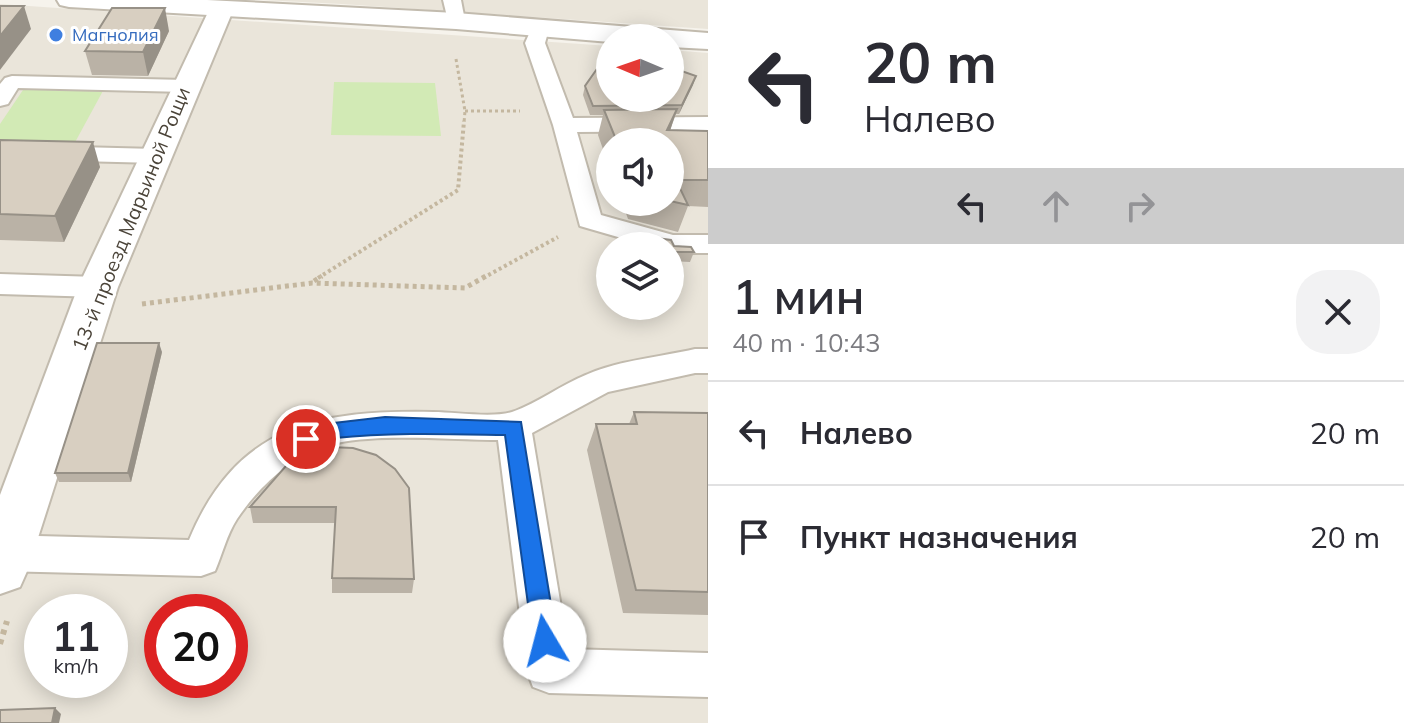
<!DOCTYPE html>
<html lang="ru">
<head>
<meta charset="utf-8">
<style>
  body { margin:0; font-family:Mulish,sans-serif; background:#f2f2f3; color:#2b2b33; height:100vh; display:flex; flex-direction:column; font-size:30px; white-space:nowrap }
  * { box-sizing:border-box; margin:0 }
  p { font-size:26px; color:#7c7c81 }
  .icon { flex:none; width:44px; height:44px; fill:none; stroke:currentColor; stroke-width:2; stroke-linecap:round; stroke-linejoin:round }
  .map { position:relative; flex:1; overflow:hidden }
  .sheet { display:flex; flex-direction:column; background:#fff; width:696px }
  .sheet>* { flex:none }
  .top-card { background:#fff; color:#2b2b33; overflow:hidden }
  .needle { width:52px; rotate:272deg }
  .fabs { position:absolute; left:596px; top:24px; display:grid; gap:16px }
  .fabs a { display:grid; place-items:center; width:88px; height:88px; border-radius:50%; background:#fff; box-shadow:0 4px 20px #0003; font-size:40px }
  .speed { position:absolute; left:24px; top:594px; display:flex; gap:16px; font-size:40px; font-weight:700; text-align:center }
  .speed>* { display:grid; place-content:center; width:104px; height:104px; border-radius:50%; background:#fff; box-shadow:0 4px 20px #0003; line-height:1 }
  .speed small { font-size:20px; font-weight:400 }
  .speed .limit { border:12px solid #d22; background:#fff; color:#111 }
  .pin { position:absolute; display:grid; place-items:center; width:68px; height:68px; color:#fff; margin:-34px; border:4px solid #fff; border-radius:50%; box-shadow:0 2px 8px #0007 }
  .me { position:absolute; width:88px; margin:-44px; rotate:352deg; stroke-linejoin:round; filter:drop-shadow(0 0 6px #0008) }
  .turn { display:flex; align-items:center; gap:28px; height:168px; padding:0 24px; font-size:36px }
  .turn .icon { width:104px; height:104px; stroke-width:2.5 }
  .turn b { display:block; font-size:56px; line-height:68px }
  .lanes { display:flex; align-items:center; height:76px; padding:0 24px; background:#0003; justify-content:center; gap:40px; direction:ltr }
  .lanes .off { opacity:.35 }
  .round { display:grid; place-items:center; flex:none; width:84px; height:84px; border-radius:32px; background:#f2f2f3 }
  .overview { display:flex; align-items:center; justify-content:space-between; height:136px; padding:0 24px }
  h1 { font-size:48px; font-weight:600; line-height:60px }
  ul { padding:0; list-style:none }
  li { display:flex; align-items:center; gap:24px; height:104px; padding:0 24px; border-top:2px solid #e1e1e2 }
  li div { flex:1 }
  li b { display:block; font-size:30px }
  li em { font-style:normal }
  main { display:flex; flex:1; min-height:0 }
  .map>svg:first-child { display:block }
</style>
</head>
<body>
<main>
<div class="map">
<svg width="708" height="723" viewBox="0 0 708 723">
  <rect width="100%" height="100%" fill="#f6f3ec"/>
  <g fill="#eae5da" fill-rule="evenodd">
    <polygon points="262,0 708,0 708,29 342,4"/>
    <path d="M0,4l610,42v52h60v-48l38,3v670h-708zM610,142h60v60h-60zM610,246h60v60h-60zM42,612h68v68h-68zM162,612h68v68h-68z"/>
  </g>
  <g fill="#d2eab5">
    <polygon points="334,82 435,83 441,136 331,135"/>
    <polygon points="25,87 104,89 73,146 0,145 0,124"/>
  </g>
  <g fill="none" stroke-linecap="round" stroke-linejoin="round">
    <defs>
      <g id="service">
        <polygon points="443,0 461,0 465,21 463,25 449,25"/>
        <polygon points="540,23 549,29 545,43 573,118 708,117 708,131 577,132 601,215 673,235 708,235 708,253 672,253 670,246 649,246 580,226 553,125 525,43 533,25"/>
        <polygon points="12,76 186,80 197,86 186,92 18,88 8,104 0,106 0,84 5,78"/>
        <polygon points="0,145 156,149 164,151 168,156 164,161 156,163 0,159"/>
        <polygon points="0,274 98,277 108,280 113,287 108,294 98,297 0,294"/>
        <path d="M695,349h13v24h-13l-87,19 -76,41 36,216 140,4v44l-159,-4 -16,-6 -6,-16 -29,-231c-46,0 -131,-8 -172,6 -37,12 -68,42 -89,73 -10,15 -15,36 -22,52l-14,5 -201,-5v-36l189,5c48,-116 130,-130 244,-128 20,0 60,6 79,0 26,-9 50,-28 76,-38 33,-14 73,-17 107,-25z"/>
      </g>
      <polygon id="minor" points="222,1 231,3 234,8 118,287 28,569 20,587 0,594 0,495 78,287 210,8 213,3"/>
      <polygon id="tertiary" points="57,0 207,0 456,13 708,33 708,49 670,47 670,38 610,38 610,42 456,29 69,7 60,5"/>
    </defs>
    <use href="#service" stroke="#c2bbae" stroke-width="4"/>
    <use href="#minor" stroke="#c2bbae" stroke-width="4"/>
    <use href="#tertiary" stroke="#c2bbae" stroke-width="4"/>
    <g stroke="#c4b79f" stroke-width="3" stroke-dasharray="3 3" stroke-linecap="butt">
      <polyline points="456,59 465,111 464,123"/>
      <polyline points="465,111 520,111"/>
    </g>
    <g stroke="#c4b79f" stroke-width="4" stroke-dasharray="3 3" stroke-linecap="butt">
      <polyline points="318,278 458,190 464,121"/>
      <polyline points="483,278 558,237"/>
    </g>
    <g stroke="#c4b79f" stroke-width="5" stroke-dasharray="4 4" stroke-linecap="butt">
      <polyline points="314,281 322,276"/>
      <polyline points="142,304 312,283 465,288 486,276"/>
    </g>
    <polyline stroke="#c4b79f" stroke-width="6" stroke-dasharray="5 5" stroke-linecap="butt" points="0,644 7,621"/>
    <use href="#service" fill="#fff" fill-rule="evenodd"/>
    <use href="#minor" fill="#fff" fill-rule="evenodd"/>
    <use href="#tertiary" fill="#fff" fill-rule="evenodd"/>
  </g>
  <g fill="#bab2a6">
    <polygon points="169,31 148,76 92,75 85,51"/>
    <polygon points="696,76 679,114 676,114 670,130 708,131 708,207 688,206 678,232 628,219 622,202 670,202 670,142 610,142 610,169 598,135 603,115 590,115 583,95 585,86"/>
    <polygon points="0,140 100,167 64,242 0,240"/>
    <polygon points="641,236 674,246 694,252 690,262 670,261 670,246 638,246"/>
    <polygon points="162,352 131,482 59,482 55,473"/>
    <polygon points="634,412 708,413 708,615 623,613 587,450 596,424 629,424"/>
    <polygon points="305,454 414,579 412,593 332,593 332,578 335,523 253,523 250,507"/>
  </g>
  <g fill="#979187">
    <polygon points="24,6 31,29 0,70 0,36"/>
    <polygon points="165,8 169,31 148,76 143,52"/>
    <polygon points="696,76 693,85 679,114 682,105"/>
    <polygon points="677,109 669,134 667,130"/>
    <polygon points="93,142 100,167 64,242 55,216"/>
    <polygon points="159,343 162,352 131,482 128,473"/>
    <polygon points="55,708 61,714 59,723 52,723"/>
  </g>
  <g fill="#d8cfc1" stroke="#979187" stroke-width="2">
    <polygon points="0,6 24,6 0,36"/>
    <polygon points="112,8 165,8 143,52 85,51"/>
    <polygon points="610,63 610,98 670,98 670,67 696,76 682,105 593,106 585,86 599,66"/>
    <polygon points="677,109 667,130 708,131 708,180 676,180 688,205 670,201 670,142 617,142 604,110"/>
    <polygon points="0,140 93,142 55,216 0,214"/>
    <polygon points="641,236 671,240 674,246 691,247 694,252 670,252 670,246 645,246"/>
    <polygon points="97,343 159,343 128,473 55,473"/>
    <polygon points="634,412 708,413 708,592 636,590 596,424 637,424"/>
    <polygon points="329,447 353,448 376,455 395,469 409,488 414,579 332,578 336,507 250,507 285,467 305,454"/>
    <polygon points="55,708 52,723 0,723 0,710"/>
  </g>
  <path fill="#1a73e8" stroke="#114b97" stroke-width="2" d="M385,417l136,5 36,219 -3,8 -9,4 -9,-4 -3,-8 -28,-206c-57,-1 -113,-3 -170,3 -13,1 -24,10 -36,6l-3,-5 3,-6 26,-9z"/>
  <circle fill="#3f7fe0" stroke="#fff" stroke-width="3" cx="56" cy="35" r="8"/>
  <g text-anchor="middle" stroke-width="6" stroke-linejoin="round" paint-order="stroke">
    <g font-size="18" fill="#366cbe" stroke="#fff" text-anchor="start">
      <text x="72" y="41">Магнолия</text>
    </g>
    <g font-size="20" fill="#4b4439" stroke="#fff">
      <text transform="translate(131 219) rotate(-68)" y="7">13-й проезд Марьиной Рощи</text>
    </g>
  </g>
</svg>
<div class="fabs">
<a><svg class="needle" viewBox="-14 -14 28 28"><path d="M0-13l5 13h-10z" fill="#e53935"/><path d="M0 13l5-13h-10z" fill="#7c7c81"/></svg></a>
<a><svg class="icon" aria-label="sound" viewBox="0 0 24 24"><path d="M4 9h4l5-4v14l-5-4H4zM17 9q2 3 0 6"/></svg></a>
<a><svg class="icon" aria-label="layers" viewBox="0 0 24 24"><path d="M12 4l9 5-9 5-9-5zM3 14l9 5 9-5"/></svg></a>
</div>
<div class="speed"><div>11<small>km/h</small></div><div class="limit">20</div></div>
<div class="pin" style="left:306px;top:439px;background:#d93025"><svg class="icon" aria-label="arrive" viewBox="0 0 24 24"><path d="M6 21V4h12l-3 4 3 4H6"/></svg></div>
<svg class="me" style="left:545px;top:641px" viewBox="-20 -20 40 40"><circle r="19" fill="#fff"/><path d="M0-13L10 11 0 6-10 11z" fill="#1a73e8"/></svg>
</div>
<section class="sheet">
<div class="top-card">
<div class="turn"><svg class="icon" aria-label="left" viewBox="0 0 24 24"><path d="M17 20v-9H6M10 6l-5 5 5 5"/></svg><div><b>20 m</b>Налево</div></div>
<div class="lanes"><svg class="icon" aria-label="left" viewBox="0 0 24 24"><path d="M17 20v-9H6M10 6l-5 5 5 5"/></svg><svg class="icon off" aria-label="ahead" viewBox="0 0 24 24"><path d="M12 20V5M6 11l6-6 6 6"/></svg><svg class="icon off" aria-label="right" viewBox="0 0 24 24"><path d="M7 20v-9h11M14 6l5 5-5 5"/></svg></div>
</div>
<div class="overview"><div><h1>1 мин</h1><p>40 m · 10:43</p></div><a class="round"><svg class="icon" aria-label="close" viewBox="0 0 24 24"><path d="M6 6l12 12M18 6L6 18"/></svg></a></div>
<ul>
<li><svg class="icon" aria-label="left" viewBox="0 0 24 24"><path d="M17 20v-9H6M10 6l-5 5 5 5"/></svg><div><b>Налево</b></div><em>20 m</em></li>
<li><svg class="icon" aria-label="arrive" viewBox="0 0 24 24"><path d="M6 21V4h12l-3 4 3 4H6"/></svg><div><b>Пункт назначения</b></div><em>20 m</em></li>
</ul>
</section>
</main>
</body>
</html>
